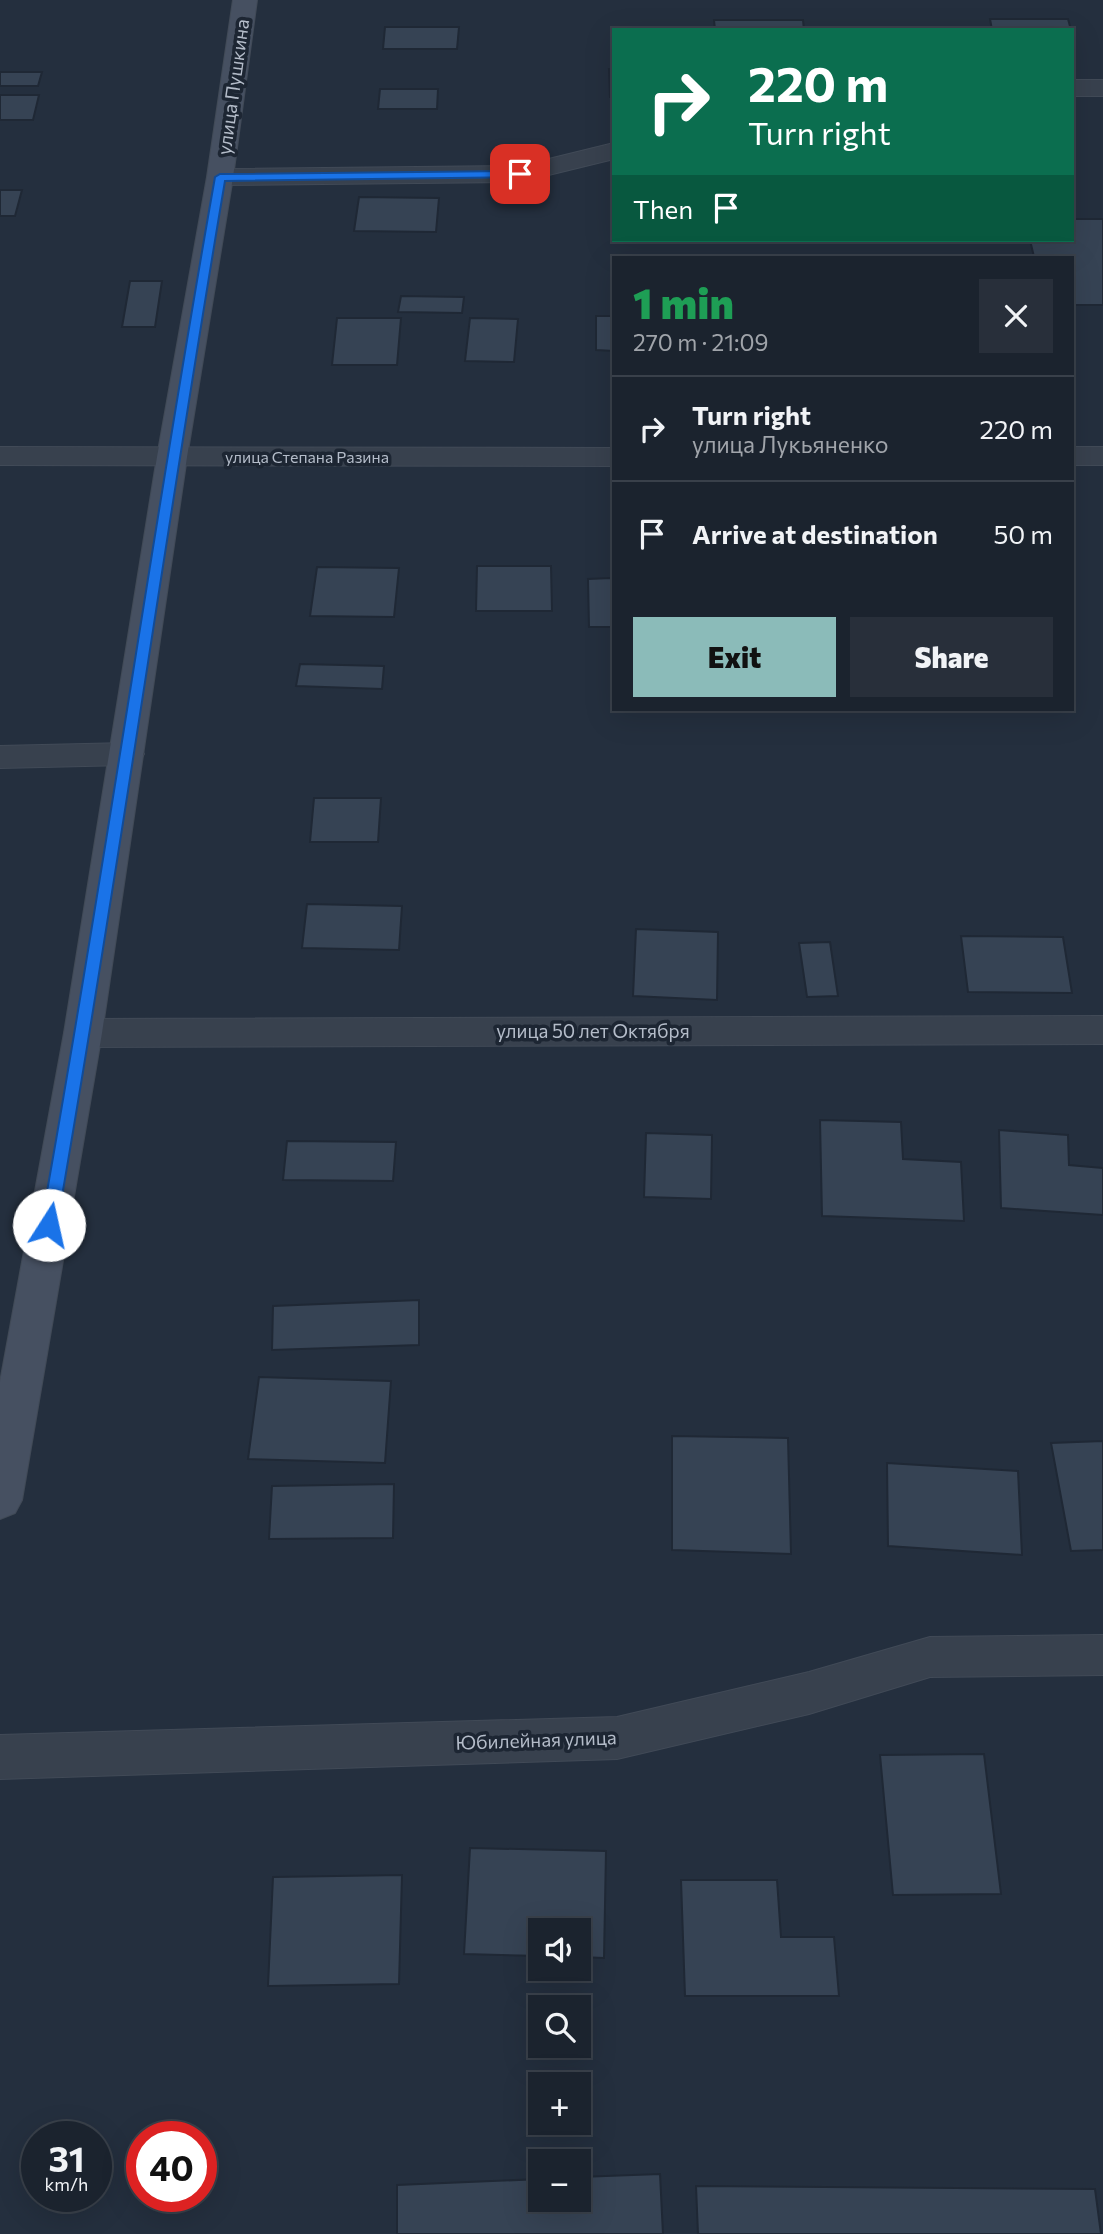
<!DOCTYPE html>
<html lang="en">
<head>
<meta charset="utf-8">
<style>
  body { margin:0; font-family:Commissioner,sans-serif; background:#282f3a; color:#f1f3f6; height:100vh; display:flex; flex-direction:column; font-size:26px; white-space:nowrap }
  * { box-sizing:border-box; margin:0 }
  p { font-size:23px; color:#a0a4aa }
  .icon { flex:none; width:38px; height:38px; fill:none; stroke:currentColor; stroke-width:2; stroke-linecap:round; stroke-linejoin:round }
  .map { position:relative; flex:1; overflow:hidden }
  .details { position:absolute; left:612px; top:256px; width:462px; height:455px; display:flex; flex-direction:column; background:#1b232e; border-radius:0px; box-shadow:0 7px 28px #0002,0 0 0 2px #39404a }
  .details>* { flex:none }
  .guide { position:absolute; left:612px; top:28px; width:462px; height:214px; border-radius:0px; box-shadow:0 7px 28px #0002,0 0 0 2px #39404a; background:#0b6e4f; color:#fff; overflow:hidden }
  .tools { position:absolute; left:528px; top:1918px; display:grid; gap:14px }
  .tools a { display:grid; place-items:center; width:63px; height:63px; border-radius:0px; background:#1b232e; box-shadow:0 7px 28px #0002,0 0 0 2px #39404a; font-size:35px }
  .speed { position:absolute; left:21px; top:2121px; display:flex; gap:14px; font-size:35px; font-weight:700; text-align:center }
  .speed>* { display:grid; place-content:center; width:91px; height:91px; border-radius:50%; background:#1b232e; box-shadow:0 7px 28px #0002,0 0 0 2px #39404a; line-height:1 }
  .speed small { font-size:18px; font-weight:400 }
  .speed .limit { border:10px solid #d22; background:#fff; color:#111 }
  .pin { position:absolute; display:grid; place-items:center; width:60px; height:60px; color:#fff; margin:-30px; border-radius:14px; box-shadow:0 4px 10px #0006 }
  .me { position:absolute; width:77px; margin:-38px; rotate:10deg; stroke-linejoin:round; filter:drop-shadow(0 0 5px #0008) }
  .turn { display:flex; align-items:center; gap:24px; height:147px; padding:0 21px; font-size:32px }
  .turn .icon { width:91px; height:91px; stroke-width:2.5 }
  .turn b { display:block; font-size:49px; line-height:60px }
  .then { display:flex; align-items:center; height:66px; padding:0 21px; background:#0003; gap:14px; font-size:26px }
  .round { display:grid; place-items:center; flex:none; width:74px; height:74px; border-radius:0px; background:#282f3a }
  .head { display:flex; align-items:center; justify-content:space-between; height:119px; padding:0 21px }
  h1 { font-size:42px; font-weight:800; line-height:52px; color:#1e9e55 }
  .cta { display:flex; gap:14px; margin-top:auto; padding:14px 21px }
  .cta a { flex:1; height:80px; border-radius:0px; background:#8bbbb9; color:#111; font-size:28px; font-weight:800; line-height:80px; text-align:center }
  .cta a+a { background:#282f3a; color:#f1f3f6 }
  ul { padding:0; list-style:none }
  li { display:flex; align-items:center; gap:21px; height:105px; padding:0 21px; border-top:2px solid #39404a }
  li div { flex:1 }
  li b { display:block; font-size:26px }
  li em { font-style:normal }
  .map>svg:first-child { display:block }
</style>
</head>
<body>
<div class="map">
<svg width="1103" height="2234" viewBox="0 0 1103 2234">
  <rect width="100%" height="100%" fill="#242f3e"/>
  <g fill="#364354" stroke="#1f2835" stroke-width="2">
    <polygon points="990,19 1068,19 1071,30 992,30"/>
    <polygon points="714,20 803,20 804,30 715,30"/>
    <polygon points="385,27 459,27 457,49 383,49"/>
    <polygon points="609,69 614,69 614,98 610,97"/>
    <polygon points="0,72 42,72 38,86 0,86"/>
    <polygon points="380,89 438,89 437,109 378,109"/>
    <polygon points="0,95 39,95 33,120 0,120"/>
    <polygon points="0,190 22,190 15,216 0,216"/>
    <polygon points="359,197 439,198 436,232 354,231"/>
    <polygon points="1073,219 1103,219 1103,305 1073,305 1073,257 1034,257 1030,240 1073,240"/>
    <polygon points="130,281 162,281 155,327 122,327"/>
    <polygon points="401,296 464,297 462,313 398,312"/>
    <polygon points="596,316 614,316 614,351 596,350"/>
    <polygon points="337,318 401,318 397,365 332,365"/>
    <polygon points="470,318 518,319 514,362 465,361"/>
    <polygon points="477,566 551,566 552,611 476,611"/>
    <polygon points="317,567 399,568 394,617 310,616"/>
    <polygon points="611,578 612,627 589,627 588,579"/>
    <polygon points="300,664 384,666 382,689 296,686"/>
    <polygon points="314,798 381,798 378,842 310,842"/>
    <polygon points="307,904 402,906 399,950 302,948"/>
    <polygon points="636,929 718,932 717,1000 633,996"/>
    <polygon points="961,936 1063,937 1072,993 968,992"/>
    <polygon points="830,942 838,996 807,997 799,943"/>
    <polygon points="820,1120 901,1122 903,1159 961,1162 964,1221 822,1216"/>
    <polygon points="999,1130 1068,1135 1069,1165 1103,1168 1103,1215 1001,1208"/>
    <polygon points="646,1133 712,1135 711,1199 644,1197"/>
    <polygon points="287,1141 396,1142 393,1181 283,1180"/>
    <polygon points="419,1300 419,1345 272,1350 273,1306"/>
    <polygon points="259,1377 391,1381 385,1463 248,1459"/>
    <polygon points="672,1436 788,1438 791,1554 672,1550"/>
    <polygon points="1103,1441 1103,1550 1071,1551 1051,1443"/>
    <polygon points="887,1463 1018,1471 1022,1555 888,1546"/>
    <polygon points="394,1484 393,1538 269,1539 272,1486"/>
    <polygon points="984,1754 1001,1894 893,1895 880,1755"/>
    <polygon points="470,1848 606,1851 604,1958 579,1957 579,1930 541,1930 541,1956 464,1954"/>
    <polygon points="402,1875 399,1984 268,1986 273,1877"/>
    <polygon points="681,1880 777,1880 781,1937 834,1937 839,1996 685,1996"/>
    <polygon points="660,2174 663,2234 397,2234 397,2185 541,2179 541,2200 579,2200 579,2177"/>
    <polygon points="696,2186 1095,2189 1101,2234 698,2234"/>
  </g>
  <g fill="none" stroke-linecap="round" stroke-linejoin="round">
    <defs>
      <g id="street">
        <rect x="1073" y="80" width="30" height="16"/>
        <polygon points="614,143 614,159 520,182 220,185 211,183 207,177 211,171 220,169 520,166"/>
        <polygon points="0,447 614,448 614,466 0,465"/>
        <rect x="1073" y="447" width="30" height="18"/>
        <polygon points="127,743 139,746 144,754 139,762 127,765 0,768 0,746"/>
        <polygon points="1103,1016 1103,1044 83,1047 70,1043 64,1033 70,1023 83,1019"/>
        <polygon points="1103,1635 1103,1675 930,1677 809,1714 617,1759 0,1779 0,1735 617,1717 809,1672 930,1637"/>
      </g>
      <polygon id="secondary" points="233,0 257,0 233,177 187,457 102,1033 22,1500 15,1513 0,1519 0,1382 64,1033 157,457 207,177"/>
    </defs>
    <use href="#street" stroke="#414a57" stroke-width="2"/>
    <use href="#secondary" stroke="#414a57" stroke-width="2"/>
    <use href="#street" fill="#38414e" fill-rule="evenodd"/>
    <use href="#secondary" fill="#465061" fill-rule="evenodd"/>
  </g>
  <path fill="#1a73e8" stroke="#114b97" stroke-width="2" d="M520,171l5,3 -2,3 -298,4c-59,347 -107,697 -168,1044l-2,5h-12l-2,-5c63,-348 112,-699 174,-1048l5,-3z"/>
  <g text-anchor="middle" stroke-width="7" stroke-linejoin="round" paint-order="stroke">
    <g font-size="16" fill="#b4bcc9" stroke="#1d2633">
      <text x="307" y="463">улица Степана Разина</text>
    </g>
    <g font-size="19" fill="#b4bcc9" stroke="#1d2633">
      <text transform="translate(233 87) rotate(-82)" y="7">улица Пушкина</text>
      <text x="593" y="1038">улица 50 лет Октября</text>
      <text transform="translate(536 1740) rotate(-2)" y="7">Юбилейная улица</text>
    </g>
  </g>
</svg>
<div class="tools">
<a><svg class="icon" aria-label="sound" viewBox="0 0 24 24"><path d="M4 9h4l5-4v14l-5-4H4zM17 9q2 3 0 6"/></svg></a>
<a><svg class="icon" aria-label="search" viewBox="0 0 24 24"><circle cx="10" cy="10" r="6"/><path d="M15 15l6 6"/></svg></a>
<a>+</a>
<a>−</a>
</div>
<div class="speed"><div>31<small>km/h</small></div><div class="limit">40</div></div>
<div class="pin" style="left:520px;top:174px;background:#d93025"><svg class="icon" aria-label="arrive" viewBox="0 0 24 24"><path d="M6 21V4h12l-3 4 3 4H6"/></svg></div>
<svg class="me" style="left:49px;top:1225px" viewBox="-20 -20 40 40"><circle r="19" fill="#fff"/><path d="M0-13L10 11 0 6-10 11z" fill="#1a73e8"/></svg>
<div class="guide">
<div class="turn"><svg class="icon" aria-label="right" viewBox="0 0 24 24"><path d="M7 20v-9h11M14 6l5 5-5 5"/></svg><div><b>220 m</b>Turn right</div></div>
<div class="then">Then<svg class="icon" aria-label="arrive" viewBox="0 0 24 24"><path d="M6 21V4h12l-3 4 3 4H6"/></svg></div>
</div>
<section class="details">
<div class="head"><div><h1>1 min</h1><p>270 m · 21:09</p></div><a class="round"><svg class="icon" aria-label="close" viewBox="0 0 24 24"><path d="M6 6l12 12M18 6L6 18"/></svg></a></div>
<ul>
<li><svg class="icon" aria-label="right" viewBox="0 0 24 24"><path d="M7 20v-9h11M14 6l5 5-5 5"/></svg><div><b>Turn right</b><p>улица Лукьяненко</p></div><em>220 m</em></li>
<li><svg class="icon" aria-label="arrive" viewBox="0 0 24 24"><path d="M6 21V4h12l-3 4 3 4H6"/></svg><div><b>Arrive at destination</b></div><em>50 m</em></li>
</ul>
<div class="cta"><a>Exit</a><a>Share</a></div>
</section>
</div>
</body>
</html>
